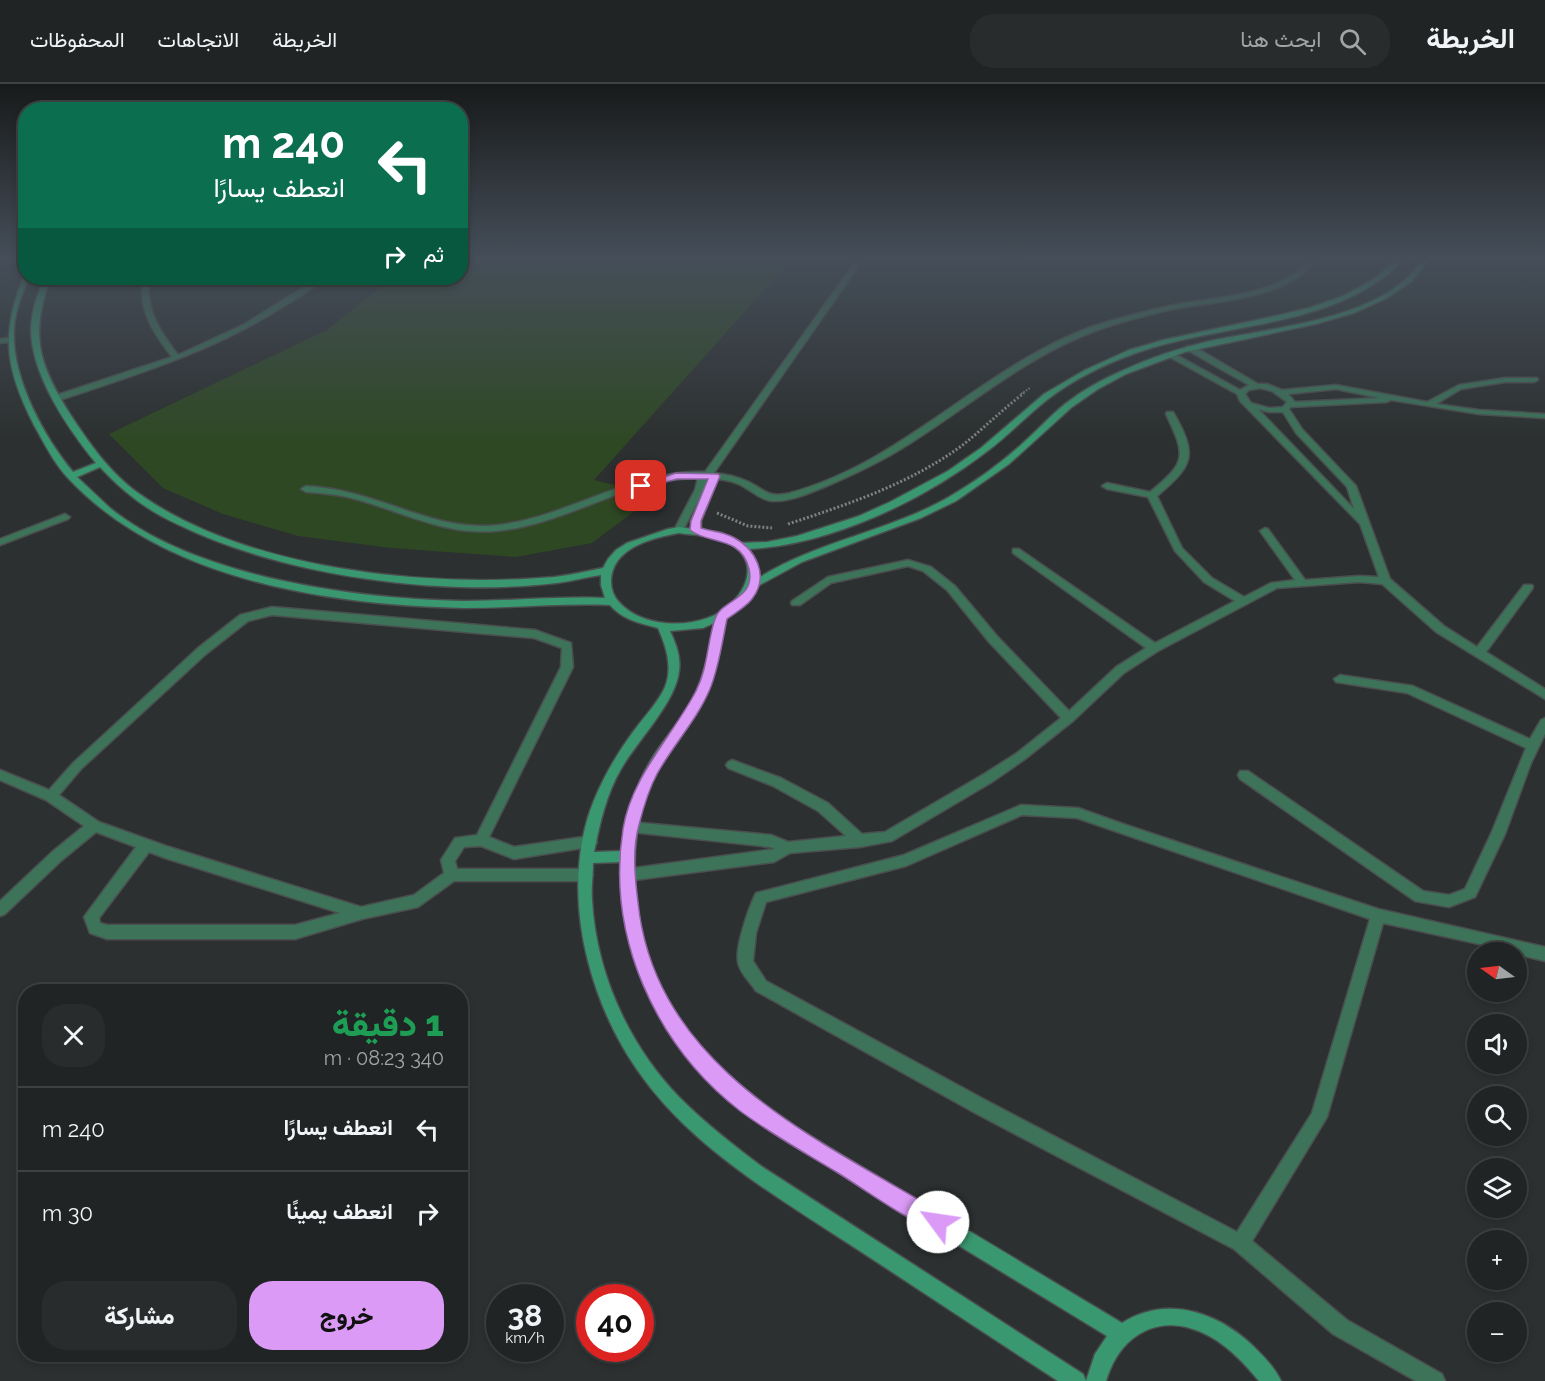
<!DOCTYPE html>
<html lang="ar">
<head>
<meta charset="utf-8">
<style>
  body { margin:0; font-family:Raleway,Vazirmatn,sans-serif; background:#292c2c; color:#f1f3f6; direction:rtl; height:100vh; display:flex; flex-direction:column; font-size:22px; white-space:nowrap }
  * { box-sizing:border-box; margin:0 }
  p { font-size:20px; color:#a2a4a6 }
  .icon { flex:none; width:33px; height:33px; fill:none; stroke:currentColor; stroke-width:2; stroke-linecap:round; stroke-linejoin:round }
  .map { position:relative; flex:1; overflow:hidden; direction:ltr }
  .details { position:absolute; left:18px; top:900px; width:450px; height:378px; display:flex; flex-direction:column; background:#212424; border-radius:24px; box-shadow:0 3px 9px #0003,0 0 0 2px #3e4141; direction:rtl }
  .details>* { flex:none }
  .top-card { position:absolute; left:18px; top:18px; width:450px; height:183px; border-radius:24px; box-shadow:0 3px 9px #0003,0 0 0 2px #3e4141; direction:rtl; background:#0b6e4f; color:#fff; overflow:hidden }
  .needle { width:39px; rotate:284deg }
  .fabs { position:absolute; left:1467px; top:858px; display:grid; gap:12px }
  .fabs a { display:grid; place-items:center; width:60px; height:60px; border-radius:50%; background:#212424; box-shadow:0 3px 9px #0003,0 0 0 2px #3e4141; font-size:30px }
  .speed { position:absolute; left:486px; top:1200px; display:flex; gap:12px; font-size:30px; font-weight:700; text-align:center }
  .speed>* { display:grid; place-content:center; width:78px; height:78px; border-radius:50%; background:#212424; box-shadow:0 3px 9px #0003,0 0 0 2px #3e4141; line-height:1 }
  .speed small { font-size:15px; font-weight:400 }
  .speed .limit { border:9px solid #d22; background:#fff; color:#111 }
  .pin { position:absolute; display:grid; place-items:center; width:51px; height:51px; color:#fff; margin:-26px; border-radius:12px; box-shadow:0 3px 9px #0006 }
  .me { position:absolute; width:66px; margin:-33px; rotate:301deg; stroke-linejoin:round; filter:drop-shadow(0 0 4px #0008) }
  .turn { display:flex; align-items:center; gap:21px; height:126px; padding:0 24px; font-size:27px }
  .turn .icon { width:78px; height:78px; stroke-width:2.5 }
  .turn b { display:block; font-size:42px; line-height:51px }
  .then { display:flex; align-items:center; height:57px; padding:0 24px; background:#0003; gap:12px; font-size:22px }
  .round { display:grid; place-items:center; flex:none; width:63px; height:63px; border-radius:24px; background:#292c2c }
  .head { display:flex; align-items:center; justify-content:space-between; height:102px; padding:0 24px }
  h1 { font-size:36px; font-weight:800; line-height:45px; color:#1e9e55 }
  .action { display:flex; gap:12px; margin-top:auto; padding:12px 24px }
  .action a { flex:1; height:69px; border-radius:24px; background:#da9af6; color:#111; font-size:24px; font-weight:800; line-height:69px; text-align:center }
  .action a+a { background:#292c2c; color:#f1f3f6 }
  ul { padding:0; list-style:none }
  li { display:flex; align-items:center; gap:18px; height:84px; padding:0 24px; border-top:2px solid #3e4141 }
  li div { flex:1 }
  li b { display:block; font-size:22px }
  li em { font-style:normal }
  header { display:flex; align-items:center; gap:36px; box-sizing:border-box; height:84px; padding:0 30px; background:#212424; border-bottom:2px solid #3e4141 }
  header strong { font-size:28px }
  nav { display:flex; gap:33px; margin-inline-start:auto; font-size:21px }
  .search { width:420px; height:54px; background:#292c2c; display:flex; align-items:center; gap:15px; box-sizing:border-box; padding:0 21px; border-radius:24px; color:#a2a4a6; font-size:22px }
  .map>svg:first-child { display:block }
</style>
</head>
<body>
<header>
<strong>الخريطة</strong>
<div class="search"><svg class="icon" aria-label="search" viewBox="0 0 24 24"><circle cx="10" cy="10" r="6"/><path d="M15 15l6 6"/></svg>ابحث هنا</div>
<nav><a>الخريطة</a><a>الاتجاهات</a><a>المحفوظات</a></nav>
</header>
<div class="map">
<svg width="1545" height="1297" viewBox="0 0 1545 1297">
  <rect width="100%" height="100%" fill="#2c3030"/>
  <polygon fill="#2f4824" points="461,174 793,174 594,396 656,411 592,459 516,473 391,464 298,452 223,430 163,404 109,350 327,246 392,194 460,194"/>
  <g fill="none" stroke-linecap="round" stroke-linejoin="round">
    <defs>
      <g id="lane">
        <path d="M858,174h6l-150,215c12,1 24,4 35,9 17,9 20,16 41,11 114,-31 192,-126 301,-166 27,-9 55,-16 83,-22 47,-9 106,-9 139,-47h6c-33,42 -97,42 -146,51 -26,6 -53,13 -78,22 -70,26 -124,74 -186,113 -25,16 -52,29 -80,41 -17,7 -38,17 -57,16 -11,-1 -19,-9 -28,-14 -8,-5 -17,-7 -26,-8l-17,42v9l-5,3 -5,-3v-9l13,-31 -22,42h-6l-2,-2 21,-40 3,-12c-71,0 -132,47 -202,53 -54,5 -98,-22 -149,-34 -14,-3 -27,-4 -41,-5l-5,-3 5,-3c15,1 30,3 45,7 50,12 94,38 147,32 71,-8 134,-56 207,-53zM707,394h3l-5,12z"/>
        <polygon points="992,174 1031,174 1028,176 995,176"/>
        <path d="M143,194h6c-4,32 11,53 29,77l67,-31 73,-46h7c-12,11 -27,20 -41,28 -70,45 -146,68 -224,94h-6v-4l118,-39c-19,-25 -34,-47 -29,-79z"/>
        <polygon points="9,254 9,258 0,259 0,255"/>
        <path d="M1187,262h6l65,38h9l15,6 54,-5 91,17 32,-17 46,-7h32l1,2 -4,2h-29l-44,7 -25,15 43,6 66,4v4l-66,-4 -88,-14 -4,2 -96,5 -2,2 13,20 54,57 34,93 54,47 33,21 47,-62h8l1,2 -1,2 -46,63 59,37v10l-109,-67 -54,-48 -23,-2 -82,6 -119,63 -34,22 -51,48 -48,38 -33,23 -100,59 -32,6 -70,6 -16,9 -147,19 -5,-2 -2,-4 2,-4 5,-2 148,-20 -5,-2 -139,-15 -5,-1 -2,-4 2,-4 5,-1 140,13 17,7 58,-6 -28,-25 -45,-25 -45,-18 -2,-3 2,-3 4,-2 49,18 47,25 34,31 23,-2 99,-58 33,-21 44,-35 -72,-76 -42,-52 -24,-19 -15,-5 -77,17 -31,22h-8l-1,-2 1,-2 36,-24 80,-17 23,7 24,19 42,50 72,75 47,-44 30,-19 -133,-95v-4h6l136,94 80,-42 -31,-19 -29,-31 -27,-54 -41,-8 -5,-3 5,-3 43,9c37,-30 36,-36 16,-78l1,-2h6c25,43 21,53 -16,84l25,52 30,30 32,19 27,-14 24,-3 -35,-49 5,-3 3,1 37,51 54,-4 20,1 -19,-53 -120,-123 -3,-7 -71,-39 7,-2 67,37 9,-5 -62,-35zM1260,304l12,3 15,11 -4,5 -14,1 -18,-5 -6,-9 4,-4zM1336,305l44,9 -85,4 -7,-8zM1258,325l11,3h14l13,21 51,54 7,22z"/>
        <polygon points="65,430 70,433 68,435 0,461 0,455"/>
        <path d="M272,523l263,23 36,13 2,24 -84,170 25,10 76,-11 5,2 2,4 -2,4 -81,13 -33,-13 -17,1 -9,14 2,8h129l5,2 2,4 -2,4 -5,2h-132l-36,26 -56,12 -67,20h-188l-17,-6 -6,-16 52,-70 -40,-15 -34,28 -57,54 -5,2v-15l52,-49 32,-26 -38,-26 -46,-20v-10l49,20 24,-27 125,-115 42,-33zM272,531l262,23 28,10 -1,19 -84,168 -22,3 -14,22 3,13 -30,22 -53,12 -195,-61 -67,-24 -40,-27 22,-26 125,-115 42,-33zM149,768l16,6 175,55 -45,12h-188l-7,-2 -1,-5z"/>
        <polygon points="1340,591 1413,602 1530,655 1541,636 1545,634 1545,650 1531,679 1505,750 1475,813 1449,823 1415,817 1240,695 1238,691 1240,687 1248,687 1423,807 1449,811 1465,805 1491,750 1526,664 1407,609 1336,598 1334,595"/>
        <path d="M1021,721l57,3 48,17 252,84 167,38v14l-29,-7v-2l-133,-29 -56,194 -75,124 95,79 95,54 3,7h-29l-83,-47 -99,-85 -257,-135 -221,-123c-5,-8 -17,-19 -18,-29 -3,-15 11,-55 18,-69l148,-38zM1022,731l55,3 293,101 -58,194 -75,119 -248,-130 -223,-121 -13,-20 3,-28 10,-31 140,-36z"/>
      </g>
      <path id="secondary" d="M1399,174h7c-69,72 -181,63 -270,95 -31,11 -62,26 -88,46 -22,17 -40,37 -62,53 -64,49 -156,93 -237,97l10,22 -2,8c59,-38 131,-47 192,-82 26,-15 51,-33 73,-53 15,-13 28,-28 43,-40 18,-14 38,-25 59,-34 28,-13 56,-22 86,-29 59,-13 151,-20 197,-63 6,-6 12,-13 18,-20h6l-20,24 -26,17 -31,14 -38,11 -131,28 -59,22 -28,15 -26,18 -63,57 -53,37 -35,17 -119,44 -48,26c-4,12 -17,24 -28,30 -6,31 -11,64 -28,93 -9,15 -20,29 -30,44 -15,21 -27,50 -31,76 -5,38 -3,74 7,111 35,129 154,186 260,250 72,43 145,87 218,131 47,-30 101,-9 137,29 8,8 17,18 22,29h-22c-14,-17 -29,-33 -48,-44 -47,-27 -90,-6 -105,44h-20l9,-27 12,-18 -318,-194c-106,-71 -168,-148 -169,-280l-27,1c0,13 -2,25 -1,37 4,73 37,146 88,198 25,25 53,47 81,68l322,208 3,7h-28c-66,-43 -132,-87 -198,-130 -121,-79 -233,-139 -272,-290 -12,-46 -14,-98 0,-144 10,-31 26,-59 45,-85 10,-14 25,-29 32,-45 8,-20 1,-41 -7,-59 -18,-5 -35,-8 -48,-23 -49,-2 -97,3 -146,3 -134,-3 -300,-27 -396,-130 -14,-15 -24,-35 -34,-53 -28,-55 -34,-89 -11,-147l3,-2 3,2c-7,17 -15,35 -15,54 -2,46 30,105 59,140l23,-9c-28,-34 -64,-87 -65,-132 0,-19 6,-37 14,-53h6c-22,56 -12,87 19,136 19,29 40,59 68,79 108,77 287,95 416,84 17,-2 33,-6 49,-9l5,-9 8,-9 11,-7 41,-14 11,-2 43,6 18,10 27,-1 30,-6 62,-20 31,-14 58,-31 33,-23 63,-54 41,-24 44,-20 34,-10 112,-24 34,-8 34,-12 31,-17zM100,383c22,24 48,44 77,57 106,52 263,73 380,59 15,-2 30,-6 44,-8v10l4,13c-47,-2 -93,3 -140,3 -108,-2 -269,-23 -355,-93 -11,-10 -22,-21 -33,-31zM679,449c13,2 29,2 41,6 34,13 35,39 12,64 -26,27 -88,28 -113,-1 -5,-5 -8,-13 -8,-21 1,-33 40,-43 68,-48zM714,539c-4,26 -9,52 -21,75 -9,20 -25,36 -37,54 -19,29 -30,64 -35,99l-27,1c6,-29 12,-57 27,-83 16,-28 55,-67 58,-98 2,-14 -3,-27 -9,-40l33,-3z"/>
    </defs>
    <use href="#lane" stroke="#4a4e4e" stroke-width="3"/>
    <use href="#secondary" stroke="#4a4e4e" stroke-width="3"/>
    <polyline stroke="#7e8281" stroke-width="2" stroke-dasharray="1.5 1.5" stroke-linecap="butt" points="1021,310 1030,304"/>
    <g stroke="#7e8281" stroke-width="3" stroke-dasharray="2 2" stroke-linecap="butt">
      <polyline points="717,429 748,442 772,444"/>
      <path d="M788,440c61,-20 124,-41 176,-80 20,-16 39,-35 60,-51"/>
    </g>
    <use href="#lane" fill="#3c7359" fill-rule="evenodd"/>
    <use href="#secondary" fill="#399870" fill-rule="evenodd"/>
  </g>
  <linearGradient id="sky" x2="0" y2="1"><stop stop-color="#181a1a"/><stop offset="0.49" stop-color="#454e59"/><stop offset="1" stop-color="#454e59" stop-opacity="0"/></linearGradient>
  <rect width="1545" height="355" fill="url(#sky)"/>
  <path fill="#da9af6" stroke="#8e64a0" stroke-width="1.5" d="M676,389l42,1 2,2 -19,45v7c10,3 23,4 32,9 23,12 37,39 19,62 -6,8 -17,14 -25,20 -5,24 -8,48 -17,70 -13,31 -37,56 -53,85 -8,15 -14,35 -18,51 -7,24 -4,53 -1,77 17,167 180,237 307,313l3,7 -3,7 -7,3c-35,-14 -68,-39 -100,-59 -33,-20 -67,-39 -98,-62 -85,-66 -134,-175 -117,-282 8,-52 50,-94 73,-138 12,-23 11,-49 19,-72 6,-20 41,-19 34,-50 -8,-34 -41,-24 -59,-39l1,-9 17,-42h-31l-36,10 -5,-3z"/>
</svg>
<div class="fabs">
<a><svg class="needle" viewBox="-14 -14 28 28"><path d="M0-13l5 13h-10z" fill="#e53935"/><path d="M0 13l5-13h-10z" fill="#a2a4a6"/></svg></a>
<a><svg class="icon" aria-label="sound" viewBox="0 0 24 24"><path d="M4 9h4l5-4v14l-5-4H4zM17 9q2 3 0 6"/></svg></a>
<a><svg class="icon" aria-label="search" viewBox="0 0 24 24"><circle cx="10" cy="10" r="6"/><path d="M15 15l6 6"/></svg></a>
<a><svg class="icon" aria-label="layers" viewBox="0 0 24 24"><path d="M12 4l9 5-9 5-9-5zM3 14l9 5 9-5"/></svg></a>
<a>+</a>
<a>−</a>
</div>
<div class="speed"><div>38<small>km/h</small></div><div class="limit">40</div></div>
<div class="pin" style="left:641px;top:402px;background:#d93025"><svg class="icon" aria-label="arrive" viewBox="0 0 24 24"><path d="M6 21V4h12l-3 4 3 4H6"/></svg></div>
<svg class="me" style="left:938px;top:1138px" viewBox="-20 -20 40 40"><circle r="19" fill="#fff"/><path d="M0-13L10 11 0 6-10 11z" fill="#da9af6"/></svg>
<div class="top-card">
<div class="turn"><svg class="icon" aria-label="left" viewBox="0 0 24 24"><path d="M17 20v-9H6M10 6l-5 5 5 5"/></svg><div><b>240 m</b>انعطف يسارًا</div></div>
<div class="then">ثم<svg class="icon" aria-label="right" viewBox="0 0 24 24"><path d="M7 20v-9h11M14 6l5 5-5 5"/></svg></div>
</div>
<section class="details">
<div class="head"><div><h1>1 دقيقة</h1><p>340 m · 08:23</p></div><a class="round"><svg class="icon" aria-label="close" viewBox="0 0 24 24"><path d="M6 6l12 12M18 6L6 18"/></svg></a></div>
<ul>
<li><svg class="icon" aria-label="left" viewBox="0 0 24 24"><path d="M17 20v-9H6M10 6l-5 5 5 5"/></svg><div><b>انعطف يسارًا</b></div><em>240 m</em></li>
<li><svg class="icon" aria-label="right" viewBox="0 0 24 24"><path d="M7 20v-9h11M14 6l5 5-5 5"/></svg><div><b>انعطف يمينًا</b></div><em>30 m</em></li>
</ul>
<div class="action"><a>خروج</a><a>مشاركة</a></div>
</section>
</div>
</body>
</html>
